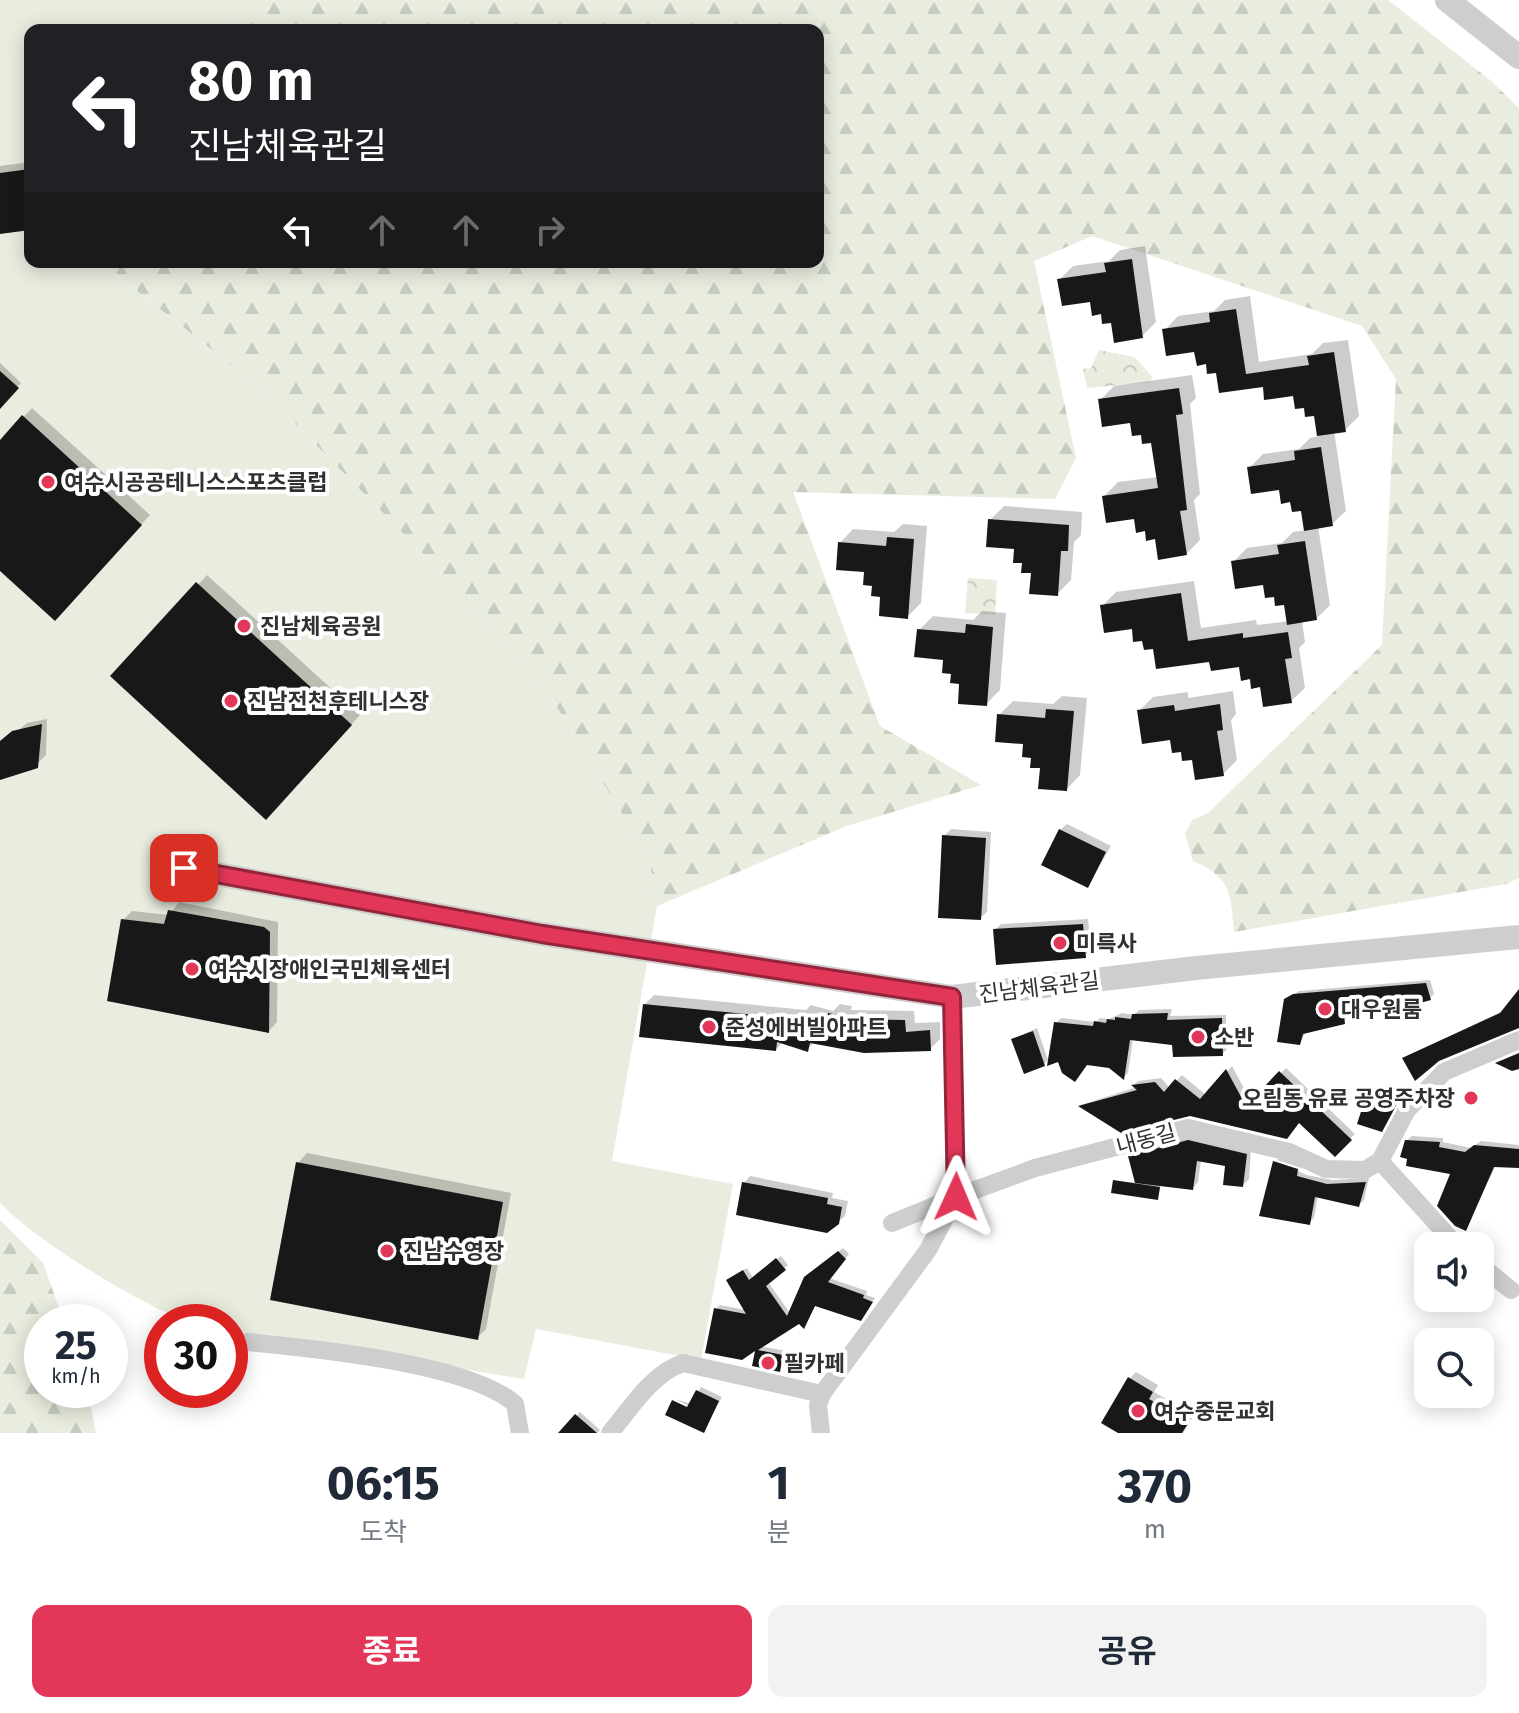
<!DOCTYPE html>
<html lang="ko">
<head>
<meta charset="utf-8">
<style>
  body { margin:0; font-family:"Fira Sans","Noto Sans KR",sans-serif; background:#f2f2f3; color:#1f2937; height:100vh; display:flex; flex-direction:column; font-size:30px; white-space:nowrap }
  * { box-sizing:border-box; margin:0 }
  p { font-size:26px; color:#747a83 }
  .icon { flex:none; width:44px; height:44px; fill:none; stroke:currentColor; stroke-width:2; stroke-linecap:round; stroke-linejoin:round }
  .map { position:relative; height:1433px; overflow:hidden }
  .details { display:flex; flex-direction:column; background:#fff; flex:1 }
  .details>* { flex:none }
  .top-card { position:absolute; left:24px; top:24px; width:800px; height:244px; border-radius:16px; box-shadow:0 4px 20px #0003; background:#202124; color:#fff; overflow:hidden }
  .fabs { position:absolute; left:1414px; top:1232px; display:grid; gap:16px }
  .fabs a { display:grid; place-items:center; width:80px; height:80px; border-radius:16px; background:#fff; box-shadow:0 4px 20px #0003; font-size:40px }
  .speed { position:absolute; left:24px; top:1304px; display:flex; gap:16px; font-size:40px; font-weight:700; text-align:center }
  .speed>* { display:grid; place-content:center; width:104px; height:104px; border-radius:50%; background:#fff; box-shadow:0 4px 20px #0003; line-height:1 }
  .speed small { font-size:20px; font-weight:400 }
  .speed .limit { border:12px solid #d22; background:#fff; color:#111 }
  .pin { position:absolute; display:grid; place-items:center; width:68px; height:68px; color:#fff; margin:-34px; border-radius:16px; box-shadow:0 4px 12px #0006 }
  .me { position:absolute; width:88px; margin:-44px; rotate:1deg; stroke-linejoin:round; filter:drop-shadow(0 0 6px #0008) }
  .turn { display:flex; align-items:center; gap:28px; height:168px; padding:0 32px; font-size:36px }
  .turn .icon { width:104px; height:104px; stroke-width:2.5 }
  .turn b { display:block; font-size:56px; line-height:68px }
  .lanes { display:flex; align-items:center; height:76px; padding:0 32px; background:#0003; justify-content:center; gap:40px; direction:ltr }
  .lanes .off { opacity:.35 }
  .eta { display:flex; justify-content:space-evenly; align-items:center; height:136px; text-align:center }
  .eta b { font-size:48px; font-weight:700; line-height:56px }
  .button { display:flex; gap:16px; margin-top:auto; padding:16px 32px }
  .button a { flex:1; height:92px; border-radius:16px; background:#e33759; color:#fff; font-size:32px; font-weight:700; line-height:92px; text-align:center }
  .button a+a { background:#f2f2f3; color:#1f2937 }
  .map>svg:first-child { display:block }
</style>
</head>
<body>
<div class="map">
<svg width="1519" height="1433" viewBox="0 0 1519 1433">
  <defs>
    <pattern id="forest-firs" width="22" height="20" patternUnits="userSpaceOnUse" patternTransform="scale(2)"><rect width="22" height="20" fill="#e8eddf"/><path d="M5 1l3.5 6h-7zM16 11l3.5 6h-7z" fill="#c7ccc0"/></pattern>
    <pattern id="park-crowns" width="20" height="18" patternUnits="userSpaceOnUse" patternTransform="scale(2)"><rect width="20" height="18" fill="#e8eddf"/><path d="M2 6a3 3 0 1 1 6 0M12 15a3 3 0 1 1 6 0" fill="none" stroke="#c7ccc0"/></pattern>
  </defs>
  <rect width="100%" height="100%" fill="#fff"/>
  <g fill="url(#forest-firs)">
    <path d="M235,0h1153l102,80 29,28v770l-13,6 -272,48c-3,-38 -3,-55 -41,-71l-8,-28 7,-13 16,-7 174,-168 14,-266 -34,-53 -270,-90 -58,25 42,197 -21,41 -262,-7 87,234 101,59 -134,41 -190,80 -8,-48 -102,-167 -116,-129 -173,-176 -143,-112 7,-12h696v-232h-586l5,-22z"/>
    <polygon points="0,1220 43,1263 64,1322 42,1322 42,1390 87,1390 96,1433 0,1433"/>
  </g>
  <g fill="url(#park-crowns)">
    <polygon points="1099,350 1134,357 1152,376 1151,382 1087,388 1083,369 1091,368"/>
    <polygon points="968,578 997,580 995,615 965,613"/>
  </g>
  <path fill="#e8eddf" d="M0,0h235l2,8 -5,22h-202v232h92l-6,13 142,111 173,176 116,129 102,167 8,48 -45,255 121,23 -32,176 -165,-31 -12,50 -294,-48v-9c-13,0 -30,3 -43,-1 -47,-16 -153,-82 -187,-118z"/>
  <g fill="#0003">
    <polygon points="30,162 30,228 0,232 0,166"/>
    <polygon points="1145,246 1156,322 1142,336 1113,320 1091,300 1060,279 1073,266 1109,261 1120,250"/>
    <polygon points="1250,296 1259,362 1312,354 1323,343 1348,340 1359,416 1345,430 1334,431 1346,511 1332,524 1318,526 1330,605 1316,619 1302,621 1305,642 1299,648 1305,688 1291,701 1262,685 1240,665 1155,647 1133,626 1102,606 1116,592 1194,581 1201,628 1256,620 1257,625 1289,621 1286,603 1265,582 1233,562 1247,548 1282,543 1293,532 1306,530 1303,508 1281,488 1249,468 1263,454 1299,449 1310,438 1319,436 1316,414 1294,393 1218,370 1196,350 1165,330 1178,316 1214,311 1225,300"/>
    <polygon points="0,363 21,383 7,398 0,392"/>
    <polygon points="1192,375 1196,398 1190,404 1200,494 1194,500 1200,540 1186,554 1157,537 1135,517 1104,496 1118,482 1158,477 1153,441 1100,400 1114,386"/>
    <polygon points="32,408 150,515 63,609 0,568 0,442"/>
    <polygon points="1004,506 1082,512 1081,535 1074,542 1071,580 1057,594 1033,572 1016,547 990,520"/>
    <polygon points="903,524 927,526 921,603 907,617 882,595 866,570 840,543 853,529 894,532"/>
    <polygon points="207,575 360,715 275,808 113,676"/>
    <polygon points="982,611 1006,613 1000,690 986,704 961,682 919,630 933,616 973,620"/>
    <polygon points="1233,691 1236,714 1231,720 1237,760 1223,774 1193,758 1139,711 1153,697 1188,692 1188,698"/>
    <polygon points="1062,696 1087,698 1080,775 1067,789 1042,767 999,715 1013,701 1053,704"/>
    <polygon points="47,719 46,755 31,770 0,778 0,746 27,723"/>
    <polygon points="1067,824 1111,846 1088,886 1060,830"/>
    <polygon points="951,829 991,832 987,912 980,918 944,836"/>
    <polygon points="179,902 278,922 277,1022 269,1031 123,920 132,911 169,915"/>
    <polygon points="1088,919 1091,950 1085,956 995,930 1001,924"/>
    <polygon points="1430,980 1434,994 1430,998 1347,1013 1344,1023 1306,1032 1300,1043 1286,1000 1299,991"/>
    <polygon points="1519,992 1519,1027 1404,1058 1505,1010"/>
    <polygon points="654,995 806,1010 811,1005 833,1011 840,1004 852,1006 851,1010 914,1011 915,1023 940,1022 940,1039 930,1049 815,1042 807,1049 783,1042 776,1049 645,1004"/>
    <polygon points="1172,1009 1170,1016 1226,1015 1227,1049 1222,1054 1133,1038 1128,1073 1124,1077 1056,1023 1061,1018 1096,1022 1100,1018 1109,1019 1122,1013 1134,1015 1139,1010"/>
    <polygon points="1037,1028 1048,1060 1044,1064 1013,1039"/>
    <polygon points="1232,1066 1252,1103 1286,1068 1355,1134 1335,1154 1300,1121 1190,1114 1121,1131 1081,1105 1137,1087 1134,1085 1138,1081 1161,1078 1170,1088 1182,1075 1206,1095"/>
    <polygon points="1374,1087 1402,1096 1385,1126 1370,1091"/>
    <polygon points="1195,1135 1251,1149 1249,1179 1243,1185 1227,1164 1201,1160 1198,1182 1193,1188 1161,1184 1157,1198 1115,1181 1137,1183 1130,1157 1136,1151"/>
    <polygon points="1412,1136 1443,1138 1443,1142 1471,1148 1481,1141 1519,1145 1519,1166 1496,1165 1466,1228 1453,1173 1406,1141"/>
    <polygon points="307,1153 511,1193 486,1329 477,1338 298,1163"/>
    <polygon points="1280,1157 1302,1165 1301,1168 1277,1160"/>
    <polygon points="1276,1161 1307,1175 1332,1180 1369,1178 1364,1200 1359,1205 1318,1195 1314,1218 1309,1223 1262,1214"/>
    <polygon points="750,1176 833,1193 832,1198 848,1201 845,1216 838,1222 744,1183"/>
    <polygon points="843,1248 849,1254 829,1278 867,1291 866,1295 875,1298 864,1315 816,1304 804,1326 800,1322 760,1346 786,1351 779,1370 755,1365 758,1347 716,1309 720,1305 746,1310 732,1277 747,1268 753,1278 781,1256 788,1265 768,1282 790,1313 811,1273"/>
    <polygon points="230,1343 248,1350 237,1377 230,1375"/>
    <polygon points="1136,1372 1158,1385 1154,1392 1194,1415 1183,1433 1122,1433 1130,1378"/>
    <polygon points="701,1387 722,1397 703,1431 697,1410 675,1399 691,1404"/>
    <polygon points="580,1412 600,1430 597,1433 561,1433"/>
  </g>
  <g fill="#181818">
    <polygon points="30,169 30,230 0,234 0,173"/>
    <polygon points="1132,259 1143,338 1114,343 1111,323 1102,324 1101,314 1092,316 1090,302 1062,306 1057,279 1106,272 1104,263"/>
    <polygon points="1236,309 1246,374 1309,365 1307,356 1334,352 1346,432 1317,436 1314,416 1305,417 1304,408 1295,409 1293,396 1264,400 1263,387 1219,393 1216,373 1207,374 1206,364 1197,366 1194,352 1166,356 1162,329 1210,322 1209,313"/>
    <polygon points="0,371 19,388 0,409"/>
    <polygon points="1179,388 1183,414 1176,415 1187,510 1180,511 1187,555 1158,560 1155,539 1146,541 1145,531 1136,533 1134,519 1106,523 1102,496 1158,488 1151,443 1142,444 1141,435 1132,436 1130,423 1102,427 1098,399"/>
    <polygon points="22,415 142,525 55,621 0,571 0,440"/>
    <polygon points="1321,447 1333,526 1304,531 1301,511 1292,512 1290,502 1281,504 1279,490 1251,494 1247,467 1295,460 1294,451"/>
    <polygon points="988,519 1069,525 1068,551 1061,551 1058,596 1029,594 1031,573 1021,573 1022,563 1013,563 1014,549 986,547"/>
    <polygon points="887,537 914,539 908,619 879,616 880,597 871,596 872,586 863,585 864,572 836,570 838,542 886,546"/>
    <polygon points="1305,541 1317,620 1287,625 1284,605 1275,606 1274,597 1265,598 1263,585 1235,589 1231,561 1279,554 1277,545"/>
    <polygon points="196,582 352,725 266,820 110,676"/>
    <polygon points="1181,593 1188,641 1243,633 1243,638 1288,632 1292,658 1285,659 1292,703 1263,707 1260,687 1251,689 1250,679 1241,681 1239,667 1211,671 1209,662 1156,669 1153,649 1144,650 1142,641 1133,642 1132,629 1104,633 1100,605"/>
    <polygon points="966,624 993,627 987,706 958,704 959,684 950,683 951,674 942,673 943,660 914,657 917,629 965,633"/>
    <polygon points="1220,704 1223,730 1217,731 1224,776 1195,780 1192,760 1182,761 1181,752 1172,753 1170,740 1142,744 1137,710 1174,705 1175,711"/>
    <polygon points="1046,709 1074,711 1067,791 1038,789 1040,768 1030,768 1031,758 1022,757 1023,744 995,742 997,714 1045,718"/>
    <polygon points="42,724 38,768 0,780 0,741 12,731"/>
    <polygon points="1059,829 1106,852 1088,888 1041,865"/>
    <polygon points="942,835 986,838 981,920 938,918"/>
    <polygon points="168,910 264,927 270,932 269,1033 107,1001 121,919 164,924"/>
    <polygon points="1083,924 1086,958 996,965 993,929"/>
    <polygon points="1426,983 1431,1000 1375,1015 1344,1015 1345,1024 1303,1034 1300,1045 1277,1042 1284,999 1293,994"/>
    <polygon points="1519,989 1519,1028 1439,1061 1415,1081 1402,1058 1500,1013"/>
    <polygon points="643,1004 798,1019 800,1014 827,1022 828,1013 843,1016 842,1019 905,1020 906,1032 930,1030 931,1051 864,1053 810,1043 808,1052 777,1042 776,1051 639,1037"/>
    <polygon points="1168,1013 1167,1020 1222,1018 1223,1056 1173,1057 1172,1045 1130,1040 1124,1080 1109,1068 1087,1065 1075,1082 1062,1073 1058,1062 1047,1066 1054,1022 1093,1026 1094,1021 1106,1023 1107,1019 1115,1020 1115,1017 1131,1019 1132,1014"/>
    <polygon points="1033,1031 1045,1066 1024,1074 1011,1039"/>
    <polygon points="1519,1053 1519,1069 1512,1071 1495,1063"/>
    <polygon points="1226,1069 1246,1106 1279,1071 1352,1140 1335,1157 1299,1123 1287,1139 1190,1116 1121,1133 1078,1106 1137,1090 1131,1085 1155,1082 1164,1092 1175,1079 1200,1099"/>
    <polygon points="1368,1090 1399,1100 1382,1132 1357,1124"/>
    <polygon points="1188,1140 1247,1154 1243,1187 1223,1185 1225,1166 1197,1161 1193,1190 1135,1183 1128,1156"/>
    <polygon points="1405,1140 1440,1142 1439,1147 1465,1152 1474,1145 1519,1149 1519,1168 1494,1167 1466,1231 1455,1226 1437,1206 1450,1174 1406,1166 1407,1159 1400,1157"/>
    <polygon points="1273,1161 1298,1169 1297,1176 1327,1184 1366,1182 1359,1207 1315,1197 1310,1225 1259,1216"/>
    <polygon points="296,1162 503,1202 478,1340 270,1300"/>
    <polygon points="1113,1180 1160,1187 1158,1200 1111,1193"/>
    <polygon points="742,1182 828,1198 827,1204 842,1207 839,1224 827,1233 736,1215"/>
    <polygon points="838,1251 846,1259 828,1282 864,1295 863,1298 873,1302 861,1321 815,1306 804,1329 799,1324 758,1350 783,1355 780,1372 752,1366 755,1351 742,1360 705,1353 714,1308 746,1314 726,1280 743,1270 749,1280 776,1258 786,1270 766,1286 787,1316 804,1277"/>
    <polygon points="230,1348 245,1354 234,1391 230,1390"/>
    <polygon points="1128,1377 1153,1392 1149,1399 1189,1422 1182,1433 1118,1433 1101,1423"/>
    <polygon points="696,1390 719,1401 704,1433 665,1415 672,1400 687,1407"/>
    <polygon points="575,1414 597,1433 558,1433"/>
  </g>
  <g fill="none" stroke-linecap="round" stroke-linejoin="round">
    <g stroke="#cecece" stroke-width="18">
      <polyline points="1380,1161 1457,1246"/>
      <polyline points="892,1223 956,1197 952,997"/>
      <polyline points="1480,1265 1511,1290"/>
      <path d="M247,1342c63,6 222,21 268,62l5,29"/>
      <path d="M610,1433c21,-25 41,-59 73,-70l139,31"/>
      <polyline points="821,1433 818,1405 822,1394 928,1250 956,1197 1035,1168 1188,1128 1289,1152 1326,1169 1365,1170 1380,1161 1407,1110 1444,1072 1519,1040"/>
    </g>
    <g stroke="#cecece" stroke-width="24">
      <polyline points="1447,0 1519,57"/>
      <polyline points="184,868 542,934 952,997 1196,968 1519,937"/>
    </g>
  </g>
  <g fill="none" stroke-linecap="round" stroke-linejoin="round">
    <defs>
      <polyline id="route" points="184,868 542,934 952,997 956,1197"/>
    </defs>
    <use href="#route" stroke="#94243a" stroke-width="20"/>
    <use href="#route" stroke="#e33759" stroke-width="14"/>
  </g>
  <g fill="#e33759" stroke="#fff" stroke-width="3">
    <circle cx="48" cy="482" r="8"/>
    <circle cx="244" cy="626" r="8"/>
    <circle cx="231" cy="701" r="8"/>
    <circle cx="1060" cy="943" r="8"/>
    <circle cx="192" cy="969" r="8"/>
    <circle cx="1325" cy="1009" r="8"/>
    <circle cx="709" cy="1027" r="8"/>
    <circle cx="1198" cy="1037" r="8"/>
    <circle cx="1471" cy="1098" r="8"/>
    <circle cx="387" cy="1251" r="8"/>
    <circle cx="768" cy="1363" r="8"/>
    <circle cx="1138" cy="1411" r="8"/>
  </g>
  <g text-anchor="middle" stroke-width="8" stroke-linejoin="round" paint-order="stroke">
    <g font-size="22" font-weight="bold" fill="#313131" stroke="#fff" text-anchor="start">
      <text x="64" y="490">여수시공공테니스스포츠클럽</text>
      <text x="260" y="634">진남체육공원</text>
      <text x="247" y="709">진남전천후테니스장</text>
      <text x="1076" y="951">미륵사</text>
      <text x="208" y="977">여수시장애인국민체육센터</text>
      <text x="1341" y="1017">대우원룸</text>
      <text x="725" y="1035">준성에버빌아파트</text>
      <text x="1214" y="1045">소반</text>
      <text x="1455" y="1106" text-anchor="end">오림동 유료 공영주차장</text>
      <text x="403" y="1259">진남수영장</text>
      <text x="784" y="1371">필카페</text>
      <text x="1154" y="1419">여수중문교회</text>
    </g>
    <g font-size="22" fill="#313131" stroke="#fff">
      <text transform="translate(1039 987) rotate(-7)" y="8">진남체육관길</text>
      <text transform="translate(1146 1139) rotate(-15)" y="8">내동길</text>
    </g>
  </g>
</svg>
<div class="fabs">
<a><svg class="icon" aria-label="sound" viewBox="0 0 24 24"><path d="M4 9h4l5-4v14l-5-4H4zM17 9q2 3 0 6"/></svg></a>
<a><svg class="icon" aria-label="search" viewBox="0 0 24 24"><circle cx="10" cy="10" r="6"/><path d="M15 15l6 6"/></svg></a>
</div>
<div class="speed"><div>25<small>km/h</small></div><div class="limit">30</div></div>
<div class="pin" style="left:184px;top:868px;background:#d93025"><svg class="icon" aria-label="arrive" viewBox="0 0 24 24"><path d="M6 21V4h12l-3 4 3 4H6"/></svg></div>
<svg class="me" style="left:956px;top:1197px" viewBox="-20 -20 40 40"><path d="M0-17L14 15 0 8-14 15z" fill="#e33759" stroke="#fff" stroke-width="4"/></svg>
<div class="top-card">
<div class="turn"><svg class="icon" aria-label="left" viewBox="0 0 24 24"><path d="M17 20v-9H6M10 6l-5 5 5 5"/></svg><div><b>80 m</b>진남체육관길</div></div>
<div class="lanes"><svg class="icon" aria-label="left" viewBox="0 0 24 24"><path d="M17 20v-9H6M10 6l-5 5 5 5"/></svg><svg class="icon off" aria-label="ahead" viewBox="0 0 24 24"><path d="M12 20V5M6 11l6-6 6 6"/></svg><svg class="icon off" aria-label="ahead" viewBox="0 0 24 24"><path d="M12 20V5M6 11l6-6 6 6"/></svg><svg class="icon off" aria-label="right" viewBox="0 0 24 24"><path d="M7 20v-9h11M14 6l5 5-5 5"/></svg></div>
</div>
</div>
<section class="details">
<div class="eta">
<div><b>06:15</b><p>도착</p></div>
<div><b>1</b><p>분</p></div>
<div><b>370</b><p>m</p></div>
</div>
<div class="button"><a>종료</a><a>공유</a></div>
</section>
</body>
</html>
